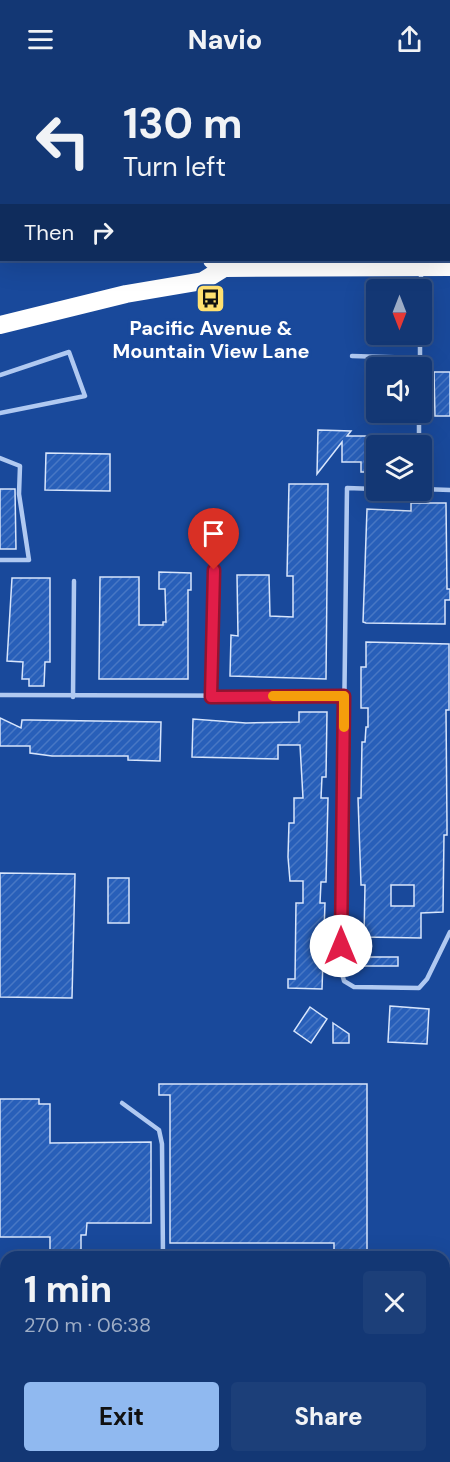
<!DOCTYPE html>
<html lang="en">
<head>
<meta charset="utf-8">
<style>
  body { margin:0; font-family:"DM Sans",sans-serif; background:#1c3f79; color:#f1f3f6; height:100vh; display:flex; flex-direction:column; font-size:22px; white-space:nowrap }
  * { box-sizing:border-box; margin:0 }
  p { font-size:20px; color:#9dacc5 }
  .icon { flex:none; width:33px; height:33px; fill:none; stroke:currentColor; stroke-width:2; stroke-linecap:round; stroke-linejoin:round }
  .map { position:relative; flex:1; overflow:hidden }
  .drawer { position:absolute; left:0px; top:1173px; width:450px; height:212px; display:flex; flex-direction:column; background:#133774; border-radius:18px 18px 0 0; box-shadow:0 6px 24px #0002,0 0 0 2px #325186 }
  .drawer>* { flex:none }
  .guide { position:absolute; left:0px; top:0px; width:450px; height:183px; box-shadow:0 6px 24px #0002,0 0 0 2px #325186; background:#133774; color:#f1f3f6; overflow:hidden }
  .needle { width:39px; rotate:180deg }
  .controls { position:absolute; left:366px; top:201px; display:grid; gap:12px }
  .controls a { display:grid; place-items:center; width:66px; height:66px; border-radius:6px; background:#133774; box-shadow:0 6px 24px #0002,0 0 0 2px #325186; font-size:30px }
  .pin { position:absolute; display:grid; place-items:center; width:51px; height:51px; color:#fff; margin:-62px -26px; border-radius:50% 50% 50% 0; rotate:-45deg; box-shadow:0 0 6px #0007 }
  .pin .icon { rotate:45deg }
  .me { position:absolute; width:66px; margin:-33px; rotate:0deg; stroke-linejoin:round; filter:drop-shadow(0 0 4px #0008) }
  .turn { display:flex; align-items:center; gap:21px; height:126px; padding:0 24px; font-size:27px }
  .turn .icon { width:78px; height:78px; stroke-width:2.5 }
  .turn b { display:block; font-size:42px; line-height:51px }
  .then { display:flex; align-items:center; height:57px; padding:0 24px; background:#0003; gap:12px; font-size:22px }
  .round { display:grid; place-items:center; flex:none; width:63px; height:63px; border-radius:6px; background:#1c3f79 }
  .summary { display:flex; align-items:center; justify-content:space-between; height:102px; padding:0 24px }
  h1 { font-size:36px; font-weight:800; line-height:45px }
  .primary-button { display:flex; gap:12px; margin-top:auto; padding:12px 24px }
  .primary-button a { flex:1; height:69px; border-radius:6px; background:#90b9f0; color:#111; font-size:24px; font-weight:800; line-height:69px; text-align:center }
  .primary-button a+a { background:#1c3f79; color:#f1f3f6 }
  header { display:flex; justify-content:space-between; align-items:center; height:78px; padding:0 24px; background:#133774; font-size:27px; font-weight:800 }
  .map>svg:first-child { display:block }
</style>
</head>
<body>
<header><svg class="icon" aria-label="menu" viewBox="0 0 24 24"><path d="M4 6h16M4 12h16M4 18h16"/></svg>Navio<svg class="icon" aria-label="share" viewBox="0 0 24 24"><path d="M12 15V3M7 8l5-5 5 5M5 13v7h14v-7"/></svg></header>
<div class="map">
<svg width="450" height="1384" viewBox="0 0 450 1384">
  <defs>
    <pattern id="building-hatch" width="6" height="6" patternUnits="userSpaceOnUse" patternTransform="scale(1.5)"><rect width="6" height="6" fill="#285fb9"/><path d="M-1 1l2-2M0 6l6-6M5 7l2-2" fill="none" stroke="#4877c4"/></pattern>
  </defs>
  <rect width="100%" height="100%" fill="#19499b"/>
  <g fill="url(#building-hatch)" stroke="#d7e5fc" stroke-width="1.5" fill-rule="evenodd">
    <polygon points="434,294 450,294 450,338 435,338"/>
    <polygon points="318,352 351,353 347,358 376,358 376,394 361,394 361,384 342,384 342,364 317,396"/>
    <polygon points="46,375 110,376 110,413 45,412"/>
    <polygon points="289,406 328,406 326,601 230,598 231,557 238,558 237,497 269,497 270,538 293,539 293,498 287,498"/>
    <polygon points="0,411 15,411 16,471 0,471"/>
    <polygon points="411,425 446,425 447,511 450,511 450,522 445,522 445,546 366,545 363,544 367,431 411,433"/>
    <polygon points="159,494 191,495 191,512 188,512 188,601 99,601 100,499 139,499 139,547 163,547 163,544 166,544 165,511 159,511"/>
    <polygon points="12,500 50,500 50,584 45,584 44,608 29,608 29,601 22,601 23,584 7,583"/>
    <path d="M366,564l83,2v66h-3l1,115v10h-3l-1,77 -22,1v25l-57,-1 1,-52h-4l-3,-87h3l1,-56h3l1,-15h2v-19h-7v-41h5zM391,807h23v21h-23z"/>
    <polygon points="299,634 327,634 326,699 322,699 321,720 328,720 326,804 321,804 320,825 325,825 322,911 288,910 288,901 295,901 296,825 303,825 303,803 290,803 288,779 289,745 294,745 294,720 303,720 300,667 278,667 278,681 192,679 193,641 246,645 299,644"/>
    <polygon points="0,640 21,650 22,642 30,642 161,644 160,683 128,682 128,678 52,678 30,675 30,668 0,668"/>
    <polygon points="0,795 75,796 72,920 0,919"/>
    <rect x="108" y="800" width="21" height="45"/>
    <rect x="357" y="879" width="41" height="9"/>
    <polygon points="390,928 429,931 427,966 388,964"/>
    <polygon points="310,929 327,941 311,965 294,953"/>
    <polygon points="333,945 349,956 349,965 333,965"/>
    <polygon points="159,1006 367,1006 367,1179 334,1179 334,1165 170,1165 170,1017 159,1017"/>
    <polygon points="0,1021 39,1021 39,1026 50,1026 50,1065 151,1064 151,1145 87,1145 86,1157 81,1157 81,1173 70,1173 70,1178 50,1178 50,1159 0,1159"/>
  </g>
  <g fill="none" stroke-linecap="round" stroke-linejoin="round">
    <g stroke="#b0c9f1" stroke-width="4.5">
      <polyline points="405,0 407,2"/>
      <polyline points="8,2 9,0"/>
      <polyline points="106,2 106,0"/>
      <polyline points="144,2 144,0"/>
      <polyline points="304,2 305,0"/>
      <polyline points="380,2 380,0"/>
      <polyline points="437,2 440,0"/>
      <polyline points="0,34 2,34"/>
      <polyline points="448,136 450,136"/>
      <polyline points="421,212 421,192"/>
      <polyline points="352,278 420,280"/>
      <polyline points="420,290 420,256"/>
      <polyline points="0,297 69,274 85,318 0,335"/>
      <polyline points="419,368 419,334"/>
      <polyline points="0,380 20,388 19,416 29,482 0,482"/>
      <polyline points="376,411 347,410 341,891 344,903 354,909 419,910 427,901 450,854"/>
      <polyline points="422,411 450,412"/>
      <polyline points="0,617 344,618"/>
      <polyline points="73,619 74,503"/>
      <polyline points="211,619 214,492"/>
      <polyline points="122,1025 159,1052 162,1066 163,1179"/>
      <polyline points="192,1378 192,1384"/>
      <polyline points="395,1384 395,1378"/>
    </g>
    <g stroke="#b0c9f1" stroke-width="6">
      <polyline points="227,2 227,0"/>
      <polyline points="444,1248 450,1248"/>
      <polyline points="0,1250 6,1250"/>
    </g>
    <g stroke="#fff" stroke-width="18">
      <polyline points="0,175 2,175"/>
      <polyline points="212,182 224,190 450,189"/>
      <polyline points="0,247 126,216 203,203 224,190"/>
    </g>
  </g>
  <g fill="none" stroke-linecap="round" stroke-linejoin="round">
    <defs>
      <polyline id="route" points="214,492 211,619 344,618 341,868"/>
    </defs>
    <use href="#route" stroke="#92132f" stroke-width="15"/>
    <use href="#route" stroke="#e11d48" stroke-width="10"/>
    <polyline stroke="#f59e0b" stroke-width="10" points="273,618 344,618 344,649"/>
  </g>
  <defs>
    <symbol id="bus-square" viewBox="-11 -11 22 22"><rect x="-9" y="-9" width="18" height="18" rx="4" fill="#ffe070" stroke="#19499b"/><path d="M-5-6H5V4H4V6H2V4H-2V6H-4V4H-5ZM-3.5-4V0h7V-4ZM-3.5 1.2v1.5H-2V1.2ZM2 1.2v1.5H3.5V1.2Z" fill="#111"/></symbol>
  </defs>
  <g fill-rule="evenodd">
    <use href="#bus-square" x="194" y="204" width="33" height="33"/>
  </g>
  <g text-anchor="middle" stroke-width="6" stroke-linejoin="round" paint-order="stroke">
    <g font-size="20" font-weight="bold" fill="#fff" stroke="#19499b">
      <text x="211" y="257">Pacific Avenue &amp;<tspan x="211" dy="23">Mountain View Lane</tspan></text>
    </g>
  </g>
</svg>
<div class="controls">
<a><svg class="needle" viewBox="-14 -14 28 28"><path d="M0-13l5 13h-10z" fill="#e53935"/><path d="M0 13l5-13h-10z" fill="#9dacc5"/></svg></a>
<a><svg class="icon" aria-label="sound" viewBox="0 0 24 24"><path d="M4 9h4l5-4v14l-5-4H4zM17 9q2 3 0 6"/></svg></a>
<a><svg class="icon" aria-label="layers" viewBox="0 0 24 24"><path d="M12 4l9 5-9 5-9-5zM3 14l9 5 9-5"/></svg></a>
</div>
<div class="pin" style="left:214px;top:492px;background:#d93025"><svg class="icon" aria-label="arrive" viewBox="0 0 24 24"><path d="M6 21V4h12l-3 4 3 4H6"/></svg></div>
<svg class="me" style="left:341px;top:868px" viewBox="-20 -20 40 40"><circle r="19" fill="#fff"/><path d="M0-13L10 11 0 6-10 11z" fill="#e11d48"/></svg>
<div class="guide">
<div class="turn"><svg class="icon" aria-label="left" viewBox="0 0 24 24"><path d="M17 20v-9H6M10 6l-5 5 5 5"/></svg><div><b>130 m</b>Turn left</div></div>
<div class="then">Then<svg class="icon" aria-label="right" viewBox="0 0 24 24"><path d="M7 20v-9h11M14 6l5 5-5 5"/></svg></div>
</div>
<section class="drawer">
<div class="summary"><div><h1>1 min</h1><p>270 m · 06:38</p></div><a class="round"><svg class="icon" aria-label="close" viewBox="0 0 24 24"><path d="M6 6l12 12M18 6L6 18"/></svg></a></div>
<div class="primary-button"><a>Exit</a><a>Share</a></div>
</section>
</div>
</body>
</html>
